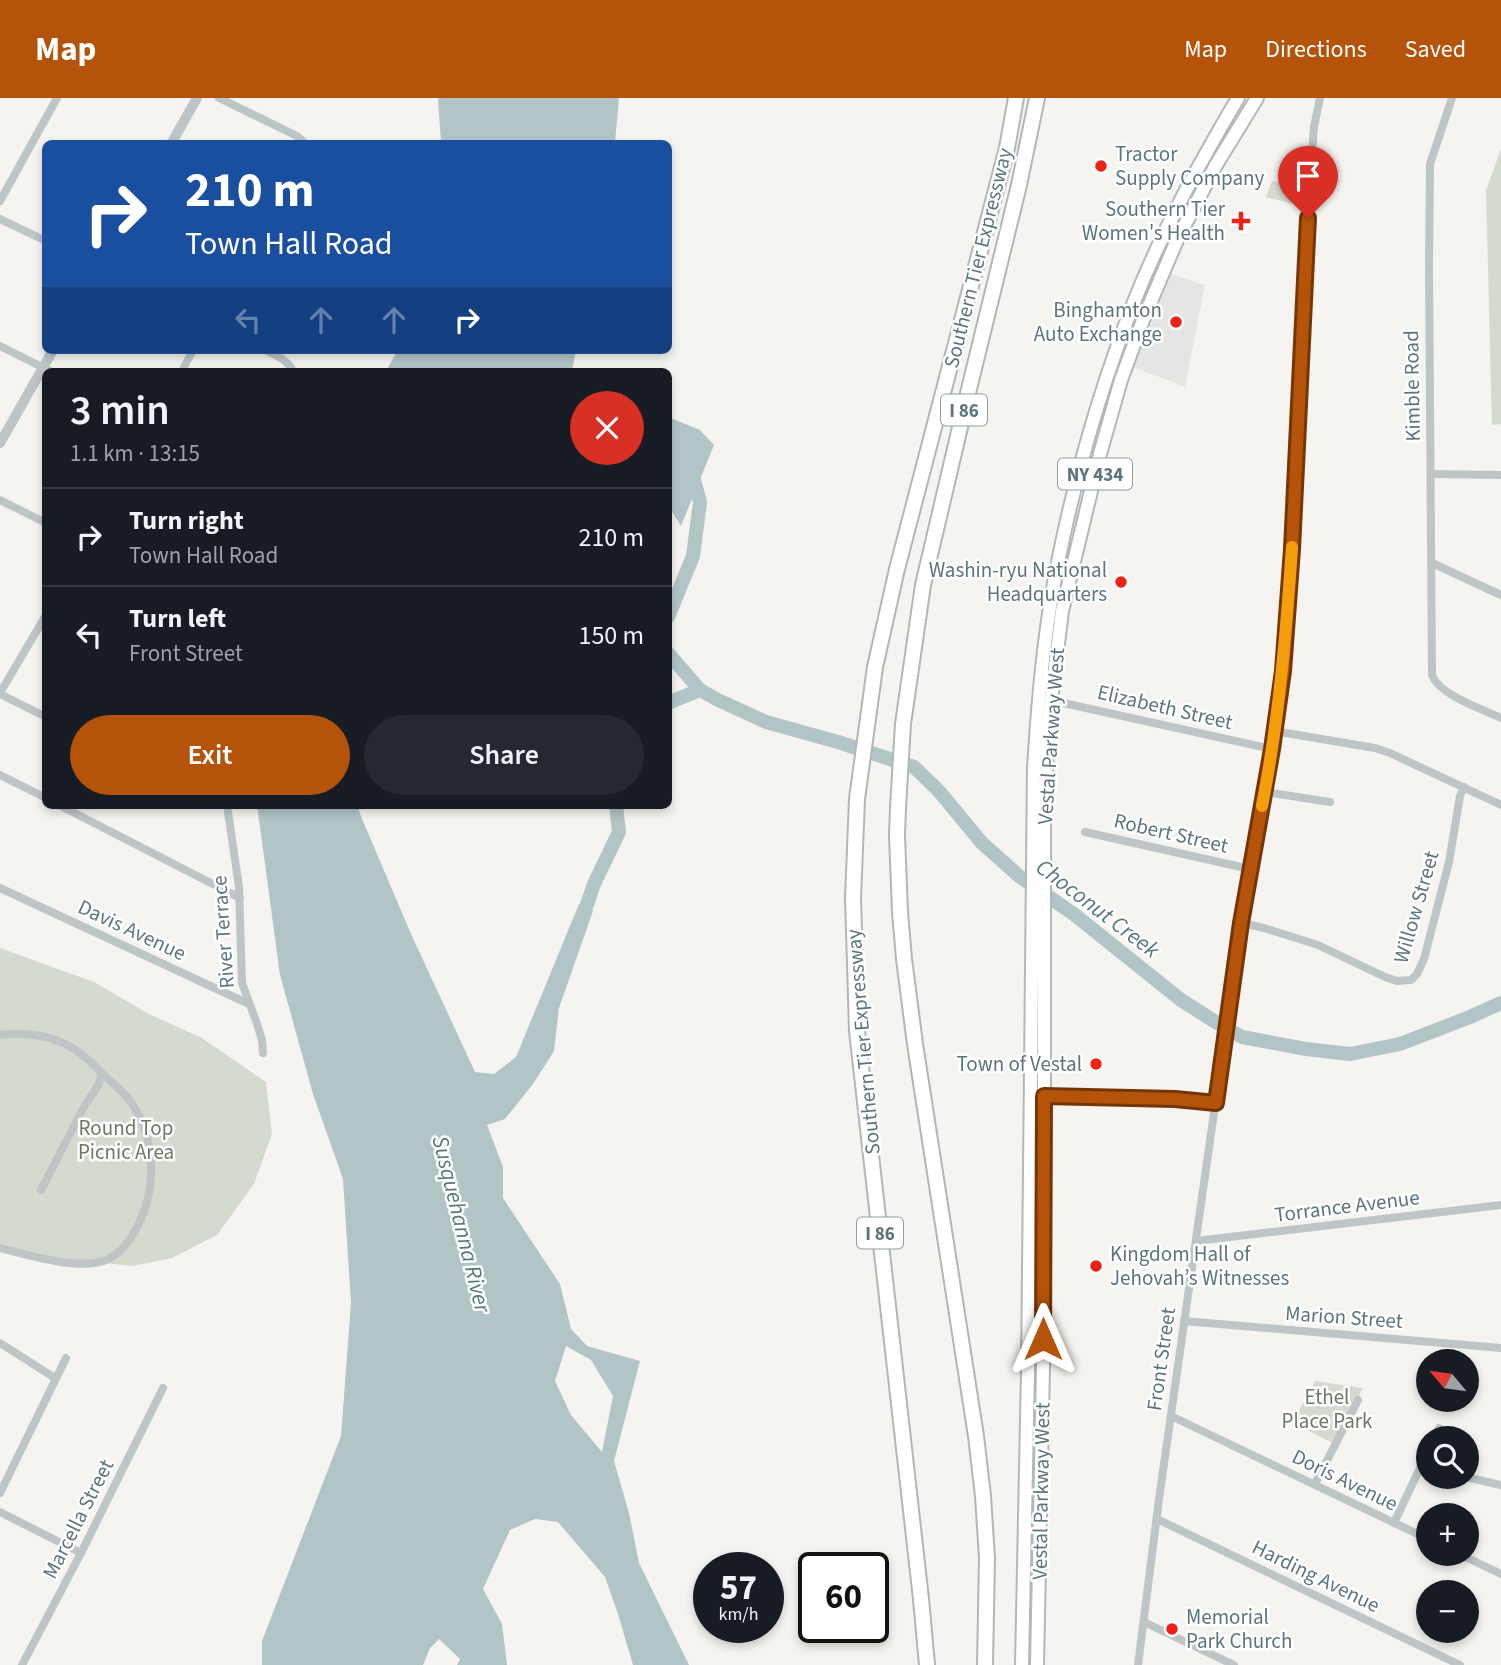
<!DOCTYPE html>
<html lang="en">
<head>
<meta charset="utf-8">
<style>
  body { margin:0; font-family:"Source Sans 3",sans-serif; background:#242831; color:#f1f3f6; height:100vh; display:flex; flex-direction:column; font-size:26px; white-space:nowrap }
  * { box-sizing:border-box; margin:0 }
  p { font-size:23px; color:#9ea1a6 }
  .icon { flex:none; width:38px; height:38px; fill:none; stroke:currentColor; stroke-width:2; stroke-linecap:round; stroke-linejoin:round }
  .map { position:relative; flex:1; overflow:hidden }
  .side { position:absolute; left:42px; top:270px; width:630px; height:441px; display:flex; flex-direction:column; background:#171b24; border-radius:10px; box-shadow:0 4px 10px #0003 }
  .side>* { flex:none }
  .guide { position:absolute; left:42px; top:42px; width:630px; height:214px; border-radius:10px; box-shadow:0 4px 10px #0003; background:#1a4fa0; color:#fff; overflow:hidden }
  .needle { width:46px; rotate:299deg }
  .controls { position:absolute; left:1416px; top:1251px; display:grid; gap:14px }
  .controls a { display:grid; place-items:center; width:63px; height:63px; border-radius:50%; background:#171b24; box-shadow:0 4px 10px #0003; font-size:35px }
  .speed { position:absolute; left:693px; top:1454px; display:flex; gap:14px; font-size:35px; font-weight:700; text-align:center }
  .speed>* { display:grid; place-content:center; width:91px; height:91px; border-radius:50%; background:#171b24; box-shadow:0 4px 10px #0003; line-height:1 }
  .speed small { font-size:18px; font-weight:400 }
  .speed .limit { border:4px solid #111; border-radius:10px; background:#fff; color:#111 }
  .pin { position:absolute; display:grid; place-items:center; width:60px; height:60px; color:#fff; margin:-72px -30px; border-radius:50% 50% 50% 0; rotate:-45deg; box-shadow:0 0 7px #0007 }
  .pin .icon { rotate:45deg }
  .me { position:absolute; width:77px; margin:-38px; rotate:0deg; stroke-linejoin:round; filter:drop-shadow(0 0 5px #0008) }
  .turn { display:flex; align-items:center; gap:24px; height:147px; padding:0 28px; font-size:32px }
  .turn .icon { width:91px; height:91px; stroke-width:2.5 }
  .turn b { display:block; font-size:49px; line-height:60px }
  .lanes { display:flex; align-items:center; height:66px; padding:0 28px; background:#0003; justify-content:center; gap:35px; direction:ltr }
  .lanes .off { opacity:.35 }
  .round { display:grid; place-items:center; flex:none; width:74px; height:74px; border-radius:37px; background:#242831 }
  .overview { display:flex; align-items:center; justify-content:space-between; height:119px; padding:0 28px }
  h1 { font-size:42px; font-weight:600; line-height:52px }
  .cta { display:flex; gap:14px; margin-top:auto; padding:14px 28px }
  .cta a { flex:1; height:80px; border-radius:42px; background:#b45309; color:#fff; font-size:28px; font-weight:600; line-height:80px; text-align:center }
  .cta a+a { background:#242831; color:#f1f3f6 }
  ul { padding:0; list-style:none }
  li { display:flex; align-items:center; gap:21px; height:98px; padding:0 28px; border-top:2px solid #363941 }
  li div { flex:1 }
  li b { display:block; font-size:26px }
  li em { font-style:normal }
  header { display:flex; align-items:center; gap:42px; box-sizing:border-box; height:98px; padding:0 35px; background:#b45309; color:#fff }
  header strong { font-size:33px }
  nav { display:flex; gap:38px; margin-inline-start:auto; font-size:24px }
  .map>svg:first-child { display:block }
</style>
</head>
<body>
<header>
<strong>Map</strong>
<nav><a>Map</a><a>Directions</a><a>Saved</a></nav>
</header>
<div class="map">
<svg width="1501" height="1567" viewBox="0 0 1501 1567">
  <rect width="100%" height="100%" fill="#f5f4f0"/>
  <polygon fill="#e5e6e4" points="1171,176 1205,187 1185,289 1133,269"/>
  <g fill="#d5dacf">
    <polygon points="1501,51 1501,326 1492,327 1486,92"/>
    <polygon points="1272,83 1299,88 1297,107 1266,99"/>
    <polygon points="0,850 94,884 149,916 202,940 266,984 272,1036 254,1086 217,1137 172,1160 133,1168 34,1158 0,1150"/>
    <polygon points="1315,1283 1363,1290 1335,1346 1292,1325"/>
  </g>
  <g fill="#b2c5c6" fill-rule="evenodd">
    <polygon points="438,0 619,0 615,45 441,45"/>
    <polygon points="398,252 576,252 572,273 386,273"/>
    <polygon points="668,319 700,332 714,347 681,428 669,409"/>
    <path d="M257,707h101l2,9 51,120 64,138 19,2 22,-17 63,-153 14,7 -34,97 -5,43 -21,33 -28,35 -18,6 16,42v31l57,86 11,45 16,17 53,15 -26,100 15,52 10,50 50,102h-56l-15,-51 -13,-37 -47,-55 -23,-3 -25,11 -27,59 19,35 5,41h-50l3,-6 -21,-20 -9,9 -7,17h-161v-24l79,-205 10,-133 -8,-124 -30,-85 -33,-119zM566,1248l25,14 22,36 -11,56 -31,-37 -16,-34z"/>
  </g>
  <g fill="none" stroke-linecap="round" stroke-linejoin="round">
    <g stroke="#b2c5c6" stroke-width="14">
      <polyline points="668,367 693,378 700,404 693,458 668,519"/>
      <polyline points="668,555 700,592"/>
      <polyline points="668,605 700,592 718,602 766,624 838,644 914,669 938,692 982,745 1019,778 1075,817 1181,902 1217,925 1242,939 1306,951 1350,956 1400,946 1470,919 1501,905"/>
      <polyline points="580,827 594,786 619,734 616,707"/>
    </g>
    <defs>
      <g id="primary">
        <path d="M1022,1567l6,-294 6,-603c4,-69 10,-138 24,-206 18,-89 43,-176 76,-260 28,-71 65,-138 104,-204"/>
        <polyline points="1037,1567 1043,1269 1044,998 1044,728 1048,627 1062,513 1100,356 1121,282 1143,222 1177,142 1216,67 1257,0"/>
      </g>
      <g id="motorway">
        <polyline points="927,1567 921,1501 857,933 853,800 857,701 875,569 897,471 1007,50 1016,0"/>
        <polyline points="985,1567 987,1460 983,1398 976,1338 915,946 904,861 900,814 897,737 898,710 903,626 923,487 969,291 1019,87 1037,0"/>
      </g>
    </defs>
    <use href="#primary" stroke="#b2b8bb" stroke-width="16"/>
    <use href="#motorway" stroke="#b1b7b9" stroke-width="18"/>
    <g stroke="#bec5c7" stroke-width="8">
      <polyline points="219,0 297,38 306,46"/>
      <path d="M1452,0l-22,66 -1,102 3,409c7,20 50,34 69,43"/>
      <polyline points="0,103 57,0"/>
      <polyline points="0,121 46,143"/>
      <polyline points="0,248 50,273"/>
      <path d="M266,252c10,6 22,10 27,21"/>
      <polyline points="182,273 193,252"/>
      <polyline points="1431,376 1501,377"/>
      <polyline points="0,402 46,425"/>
      <polyline points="1432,465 1501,497"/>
      <polyline points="0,595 46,517"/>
      <polyline points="0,596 46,619"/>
      <polyline points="1050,602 1272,651"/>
      <polyline points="1274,633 1375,650 1390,655 1501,707"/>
      <polyline points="0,677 46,700"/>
      <polyline points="1265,694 1330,704"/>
      <polyline points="59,707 240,800"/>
      <polyline points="227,707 239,789 242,885 257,926 262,942 263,955"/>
      <polyline points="1085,734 1250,771"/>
      <polyline points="0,790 249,906"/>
      <polyline points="1241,825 1264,830 1318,847 1385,879 1397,883 1411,882 1417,876 1424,861 1449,764 1460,698 1464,689"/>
      <path d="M0,937c20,-2 40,-2 58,6 17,6 31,19 43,31 9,9 19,17 27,26 26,34 30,85 12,123 -7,15 -18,33 -34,39 -26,11 -79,-5 -106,-12"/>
      <polyline points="1030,999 1175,1001 1216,1005"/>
      <polyline points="41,1092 85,1007 98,988 102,975"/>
      <polyline points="1196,1143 1501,1107"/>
      <polyline points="1184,1223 1501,1250"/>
      <polyline points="0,1245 55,1280"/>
      <polyline points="1171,1318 1428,1441"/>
      <polyline points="1434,1340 1439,1330"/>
      <polyline points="1466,1379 1501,1387"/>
      <polyline points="1315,1386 1358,1302"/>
      <polyline points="0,1395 66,1260"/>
      <polyline points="0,1414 81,1455"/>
      <polyline points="1157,1421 1460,1567"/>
      <polyline points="1394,1425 1428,1353"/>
      <polyline points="1459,1456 1501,1476"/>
      <polyline points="1144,1524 1234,1567"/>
      <polyline points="22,1567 81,1455 163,1290"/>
      <polyline points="1138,1567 1159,1401 1241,825 1272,651 1283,573 1292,451 1311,67 1314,29 1320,0"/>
    </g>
    <g stroke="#bec5c7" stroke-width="10">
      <polyline points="171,46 197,0"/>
      <polyline points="0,345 53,252"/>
    </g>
    <use href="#primary" stroke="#fff" stroke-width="12"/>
    <use href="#motorway" stroke="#fff" stroke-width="14"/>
  </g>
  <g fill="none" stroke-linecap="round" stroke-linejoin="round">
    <defs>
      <polyline id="route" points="1043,1241 1044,998 1175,1001 1216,1005 1241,825 1272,651 1283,573 1292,451 1308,120"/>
    </defs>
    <use href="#route" stroke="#753606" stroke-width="18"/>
    <use href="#route" stroke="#b45309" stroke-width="12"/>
    <path stroke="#f59e0b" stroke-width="12" d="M1262,708c17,-86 24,-172 30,-259"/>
  </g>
  <g fill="#ef2016" stroke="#fff" stroke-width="2.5">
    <circle cx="1101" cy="68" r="7"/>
    <path d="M1237.5 112.5h7v7h7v7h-7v7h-7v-7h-7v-7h7z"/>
    <circle cx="1176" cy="224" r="7"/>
    <circle cx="1121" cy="484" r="7"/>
    <circle cx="1096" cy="966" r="7"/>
    <circle cx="1096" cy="1168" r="7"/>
    <circle cx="1172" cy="1531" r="7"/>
  </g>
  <g text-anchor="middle" stroke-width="5" stroke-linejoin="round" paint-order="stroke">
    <g fill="#fff" stroke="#8e9fa5" stroke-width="2">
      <rect x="941" y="296.5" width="46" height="31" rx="5"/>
      <rect x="1058" y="360.5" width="74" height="31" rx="5"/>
      <rect x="857" y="1119.5" width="46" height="31" rx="5"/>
    </g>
    <g font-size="19" font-weight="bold" fill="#5d767e">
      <text x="964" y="319">I 86</text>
      <text x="1095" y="383">NY 434</text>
      <text x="880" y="1142">I 86</text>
    </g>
    <g font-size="21" fill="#5d767e" stroke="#fff" text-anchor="end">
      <text x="1115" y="63" text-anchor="start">Tractor<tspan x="1115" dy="24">Supply Company</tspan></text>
      <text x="1225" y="118">Southern Tier<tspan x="1225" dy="24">Women's Health</tspan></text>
      <text x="1162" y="219">Binghamton<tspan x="1162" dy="24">Auto Exchange</tspan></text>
      <text x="1107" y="479">Washin-ryu National<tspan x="1107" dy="24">Headquarters</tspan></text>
      <text x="1082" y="973">Town of Vestal</text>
      <text x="1110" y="1163" text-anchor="start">Kingdom Hall of<tspan x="1110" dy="24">Jehovah’s Witnesses</tspan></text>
      <text x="1186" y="1526" text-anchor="start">Memorial<tspan x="1186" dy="24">Park Church</tspan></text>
    </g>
    <g font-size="21" fill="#5d767e" stroke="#fff">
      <text transform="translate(978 160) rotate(-76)" y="7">Southern Tier Expressway</text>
      <text transform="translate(1412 288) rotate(-91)" y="7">Kimble Road</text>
      <text transform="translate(1165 609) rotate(13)" y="7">Elizabeth Street</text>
      <text transform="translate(1051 638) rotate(-86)" y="7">Vestal Parkway West</text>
      <text transform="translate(1171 735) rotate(13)" y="7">Robert Street</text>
      <text transform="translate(1416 809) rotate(-74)" y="7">Willow Street</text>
      <text transform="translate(132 832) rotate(25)" y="7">Davis Avenue</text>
      <text transform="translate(223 834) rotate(-94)" y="7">River Terrace</text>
      <text transform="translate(863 944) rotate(-95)" y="7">Southern Tier Expressway</text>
      <text transform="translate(1347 1108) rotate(-7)" y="7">Torrance Avenue</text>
      <text transform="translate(1344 1219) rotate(4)" y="7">Marion Street</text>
      <text transform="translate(1161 1261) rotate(-82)" y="7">Front Street</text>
      <text transform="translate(1345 1382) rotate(26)" y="7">Doris Avenue</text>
      <text transform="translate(1041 1393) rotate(-89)" y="7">Vestal Parkway West</text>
      <text transform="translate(78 1421) rotate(-63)" y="7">Marcella Street</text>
      <text transform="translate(1316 1478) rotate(26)" y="7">Harding Avenue</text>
    </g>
    <g font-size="21" fill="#6b7a61" stroke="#fff">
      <text x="126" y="1037">Round Top<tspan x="126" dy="24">Picnic Area</tspan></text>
      <text x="1327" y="1306">Ethel<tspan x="1327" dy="24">Place Park</tspan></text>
    </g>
    <g font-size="23" font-style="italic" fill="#58777a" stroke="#fff">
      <text transform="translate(1098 810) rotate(37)" y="8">Choconut Creek</text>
      <text transform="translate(462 1126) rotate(76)" y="8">Susquehanna River</text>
    </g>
  </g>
</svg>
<div class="controls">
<a><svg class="needle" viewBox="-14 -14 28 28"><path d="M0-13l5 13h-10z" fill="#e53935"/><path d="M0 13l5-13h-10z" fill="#9ea1a6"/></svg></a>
<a><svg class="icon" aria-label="search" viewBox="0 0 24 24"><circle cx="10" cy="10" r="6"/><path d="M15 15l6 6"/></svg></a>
<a>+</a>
<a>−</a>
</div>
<div class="speed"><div>57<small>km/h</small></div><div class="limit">60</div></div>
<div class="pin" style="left:1308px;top:120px;background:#d93025"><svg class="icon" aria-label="arrive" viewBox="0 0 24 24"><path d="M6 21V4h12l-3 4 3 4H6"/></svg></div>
<svg class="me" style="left:1043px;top:1241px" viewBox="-20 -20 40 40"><path d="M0-17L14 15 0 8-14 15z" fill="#b45309" stroke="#fff" stroke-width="4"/></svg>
<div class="guide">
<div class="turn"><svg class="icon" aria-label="right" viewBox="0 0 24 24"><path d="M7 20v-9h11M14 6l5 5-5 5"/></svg><div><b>210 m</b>Town Hall Road</div></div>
<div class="lanes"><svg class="icon off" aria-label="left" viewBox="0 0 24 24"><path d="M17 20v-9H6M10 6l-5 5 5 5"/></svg><svg class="icon off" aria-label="ahead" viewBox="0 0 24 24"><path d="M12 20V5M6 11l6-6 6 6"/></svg><svg class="icon off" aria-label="ahead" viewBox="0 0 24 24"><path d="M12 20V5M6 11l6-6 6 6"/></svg><svg class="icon" aria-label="right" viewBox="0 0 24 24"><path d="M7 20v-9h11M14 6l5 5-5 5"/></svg></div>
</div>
<section class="side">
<div class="overview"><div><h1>3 min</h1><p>1.1 km · 13:15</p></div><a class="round" style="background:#d93025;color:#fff"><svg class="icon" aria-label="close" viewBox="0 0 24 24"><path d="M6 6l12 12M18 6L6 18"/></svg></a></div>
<ul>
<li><svg class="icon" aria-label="right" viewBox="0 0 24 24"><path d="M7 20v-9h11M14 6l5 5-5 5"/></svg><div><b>Turn right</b><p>Town Hall Road</p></div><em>210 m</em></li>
<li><svg class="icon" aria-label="left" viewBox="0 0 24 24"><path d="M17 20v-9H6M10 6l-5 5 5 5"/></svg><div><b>Turn left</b><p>Front Street</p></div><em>150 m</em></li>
</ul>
<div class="cta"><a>Exit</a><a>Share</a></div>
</section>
</div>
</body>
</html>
